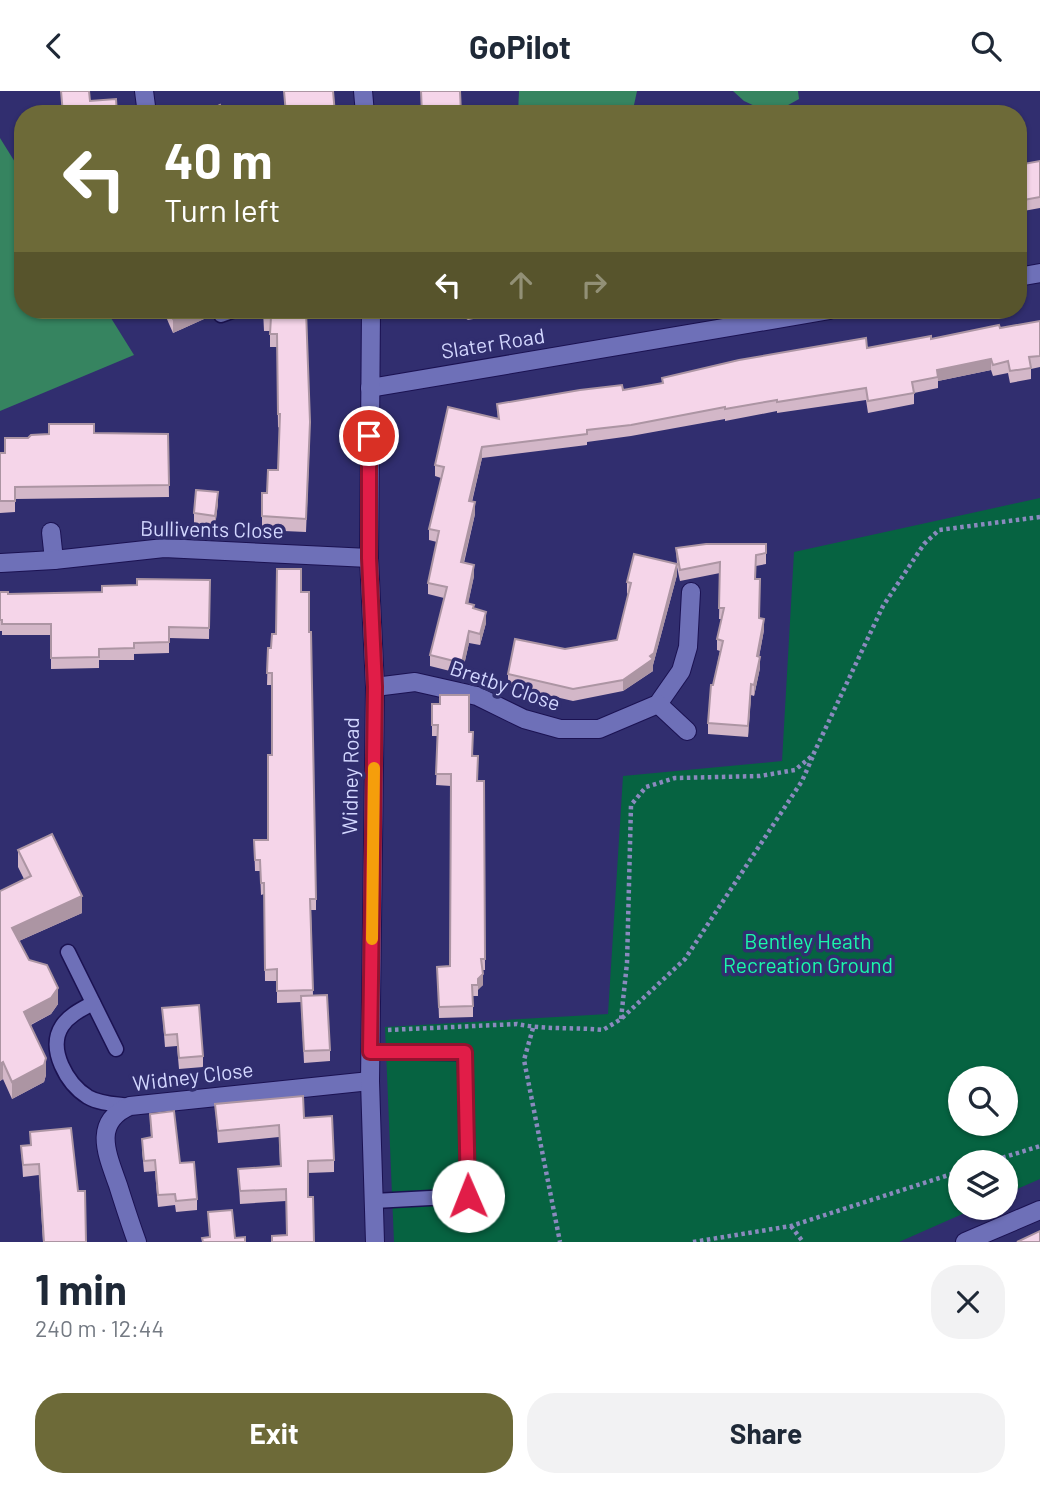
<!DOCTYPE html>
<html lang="en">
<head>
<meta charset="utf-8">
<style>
  body { margin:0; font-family:Barlow,sans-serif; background:#f2f2f3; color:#1f2937; height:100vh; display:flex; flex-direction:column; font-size:26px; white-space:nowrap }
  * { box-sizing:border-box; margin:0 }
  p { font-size:23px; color:#747a83 }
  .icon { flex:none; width:38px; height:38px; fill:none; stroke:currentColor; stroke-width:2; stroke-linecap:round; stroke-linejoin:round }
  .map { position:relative; height:1151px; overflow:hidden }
  .side { display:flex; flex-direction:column; background:#fff; flex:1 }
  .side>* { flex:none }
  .top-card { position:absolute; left:14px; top:14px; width:1013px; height:214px; border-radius:28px; box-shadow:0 2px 5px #0004; background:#6d6a38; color:#fff; overflow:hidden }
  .buttons { position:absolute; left:948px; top:975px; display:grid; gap:14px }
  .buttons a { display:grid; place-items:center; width:70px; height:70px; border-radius:50%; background:#fff; box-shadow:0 2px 5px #0004; font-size:35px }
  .pin { position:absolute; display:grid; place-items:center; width:60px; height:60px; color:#fff; margin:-30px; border:4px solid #fff; border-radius:50%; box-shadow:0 2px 7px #0007 }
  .me { position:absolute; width:77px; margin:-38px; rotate:359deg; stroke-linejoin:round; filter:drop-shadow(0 0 5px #0008) }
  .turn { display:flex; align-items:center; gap:24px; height:147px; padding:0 35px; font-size:32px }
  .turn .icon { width:91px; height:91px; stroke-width:2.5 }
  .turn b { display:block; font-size:49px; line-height:60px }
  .lanes { display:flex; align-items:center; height:66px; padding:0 35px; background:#0003; justify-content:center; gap:35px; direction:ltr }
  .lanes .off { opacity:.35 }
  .round { display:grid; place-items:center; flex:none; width:74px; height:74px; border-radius:28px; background:#f2f2f3 }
  .head { display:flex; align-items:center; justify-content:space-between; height:119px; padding:0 35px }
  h1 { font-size:42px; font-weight:700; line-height:52px }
  .action { display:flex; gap:14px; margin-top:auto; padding:14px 35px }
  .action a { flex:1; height:80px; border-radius:28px; background:#6d6a38; color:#fff; font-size:28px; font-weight:700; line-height:80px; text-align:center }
  .action a+a { background:#f2f2f3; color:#1f2937 }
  header { display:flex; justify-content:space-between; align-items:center; height:91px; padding:0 35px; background:#fff; font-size:32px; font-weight:700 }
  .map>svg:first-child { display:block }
</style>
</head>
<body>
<header><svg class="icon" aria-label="back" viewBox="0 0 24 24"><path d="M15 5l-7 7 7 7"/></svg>GoPilot<svg class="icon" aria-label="search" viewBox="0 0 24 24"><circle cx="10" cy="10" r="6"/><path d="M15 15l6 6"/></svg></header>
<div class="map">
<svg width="1040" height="1151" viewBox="0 0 1040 1151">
  <rect width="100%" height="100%" fill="#312e6f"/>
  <path fill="#066341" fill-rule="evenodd" d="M1040,407v681l-34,15v-32h-45v45l15,1 -77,34h-505l-9,-215 223,-13 15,-238 159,-15 12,-209zM961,987h45v45h-45z"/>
  <g fill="#368460">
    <polygon points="519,0 637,0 634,14 625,23 518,23"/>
    <polygon points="733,0 798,0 799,8 772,23 744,10"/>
    <polygon points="0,47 23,84 23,219 106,219 134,264 0,320"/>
  </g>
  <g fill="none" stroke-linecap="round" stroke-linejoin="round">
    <defs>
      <g id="service">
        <polyline points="221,224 235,219"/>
        <polyline points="68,861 116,958"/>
        <path d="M93,912c-11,6 -24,12 -31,23 -15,23 5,58 26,71 12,7 28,7 42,9"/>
        <polyline points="370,961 465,962 468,1105 374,1110"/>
      </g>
      <g id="minor">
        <polyline points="144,0 147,23"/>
        <polyline points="1018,186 1040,182"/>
        <polyline points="370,297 830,219"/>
        <polyline points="51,441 54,469"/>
        <polyline points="1,472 54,469 164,457 369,467"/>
        <polyline points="375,596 415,591 477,605 524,628 560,638 599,638 658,613 681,580 688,556 691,501"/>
        <polyline points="658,613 687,640"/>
        <path d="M137,1151c-7,-19 -13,-38 -19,-57 -11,-31 -26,-63 12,-79l240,-25"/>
        <polyline points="965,1151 1040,1119"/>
      </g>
      <g id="tertiary">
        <polyline points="363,0 365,23"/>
        <polyline points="371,219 369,467 375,596 370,990 375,1151"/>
      </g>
    </defs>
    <use href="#service" stroke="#1b1252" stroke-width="17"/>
    <use href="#minor" stroke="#1b1252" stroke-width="20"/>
    <use href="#tertiary" stroke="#1b1252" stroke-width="20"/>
    <g stroke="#8a8abe" stroke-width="4.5" stroke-dasharray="3.5 3.5" stroke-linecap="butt">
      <polyline points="621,928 627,872 631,714 646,696 675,687 760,685 795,679 813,664 883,515 924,453 939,439 1040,426"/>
      <polyline points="533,937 524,969 560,1151"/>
      <path d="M388,939l129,-6c28,6 57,3 86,6l18,-11 64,-60 117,-178 11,-25"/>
      <polyline points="989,1071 1040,1055"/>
      <polyline points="791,1135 803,1151"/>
      <polyline points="693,1151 791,1135 961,1080"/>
    </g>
    <use href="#service" stroke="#6e70b8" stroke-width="14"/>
    <use href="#minor" stroke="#6e70b8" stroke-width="18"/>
    <use href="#tertiary" stroke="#6e70b8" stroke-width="18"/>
  </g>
  <g fill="#d3b7c8">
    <polygon points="1040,70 1040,117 1018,121 1018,74"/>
    <polygon points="163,219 204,219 204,228 173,242"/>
    <polygon points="263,219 306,219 310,344 306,441 262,439 262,402 267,402 278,379 280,337 278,336 277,256 270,256 270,240 264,240"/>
    <polygon points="455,219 521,219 468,229 457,222"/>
    <polygon points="1040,230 1040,276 1031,278 1031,288 1010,292 1008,282 993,285 991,279 938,290 938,297 914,302 914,313 868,322 866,309 777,322 777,320 725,330 725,328 631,345 587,351 587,354 482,367 472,411 475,423 464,472 474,485 468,512 486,532 480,554 469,552 462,583 430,575 430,564 444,507 428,503 428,492 437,451 429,449 429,438 441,387 435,385 435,374 498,328 497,313 623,299 662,292 662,287 867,257 931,248"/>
    <polygon points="94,342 168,343 169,406 15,408 15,421 0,422 0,362 5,362 28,347"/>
    <polygon points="218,412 215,436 194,434 194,422"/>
    <polygon points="676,457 766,462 766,473 756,475 756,488 759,527 764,539 759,566 760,577 754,605 751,604 748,646 708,643 708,632 713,594 720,560 717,559 717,548 722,528 719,528 720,482 680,490 677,476 677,484 653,574 653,580 623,600 573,610 508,595 508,583 565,558 617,549 628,503 627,502 627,491 677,473"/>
    <polygon points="210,489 209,548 169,547 169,562 134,563 134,569 99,569 99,577 51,578 51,544 2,544 2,540 0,540 0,501 8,503 102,501 137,494"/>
    <polygon points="301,501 309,541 316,808 316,819 311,819 313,905 330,959 330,970 304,972 301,911 277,912 277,890 265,890 264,803 261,804 260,780 255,780 254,749 268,749 272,664 272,594 267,594 268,557 271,557 276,543"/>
    <polygon points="432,613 469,641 478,690 484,690 485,879 483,879 483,894 478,898 478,905 473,905 473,926 439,927 437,876 450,875 451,695 436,694 438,645 432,645"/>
    <polygon points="18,759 82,822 19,850 29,869 58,913 51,923 31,934 46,984 44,991 12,1008 3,988 0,990 0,800 24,788 18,776"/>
    <polygon points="162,917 203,965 203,976 179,978 177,955 165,956"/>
    <polygon points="215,1013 304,1027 334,1069 334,1081 308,1082 287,1145 286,1110 240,1113 238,1078 280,1075 279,1046 218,1052"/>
    <polygon points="150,1023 180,1072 197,1108 197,1119 176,1121 175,1114 158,1116 155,1080 144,1081 142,1059 142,1048 151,1047"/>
    <polygon points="30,1041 78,1100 86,1151 43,1151 39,1084 23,1086 21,1055 30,1054"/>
  </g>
  <g fill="#ac95a3">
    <polygon points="195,219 204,219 204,228 173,242 173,228"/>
    <polygon points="991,268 991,279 938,290 937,279"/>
    <polygon points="482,356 482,367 469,422 469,410"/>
    <polygon points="218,401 218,412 215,436 215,425"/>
    <polygon points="475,411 475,423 461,482 461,471"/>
    <polygon points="677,473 677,484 653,574 653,580 623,600 623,589"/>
    <polygon points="474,474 474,485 466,523 466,512"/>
    <polygon points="486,521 486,532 480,554 480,543"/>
    <polygon points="764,528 764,539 757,576 757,565"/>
    <polygon points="469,540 469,552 462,583 462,572"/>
    <polygon points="760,566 760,577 754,605 754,594"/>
    <polygon points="751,593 751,604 748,646 748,635"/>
    <polygon points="82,805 82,822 12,853 12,837"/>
    <polygon points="483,883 483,894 478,899 478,888"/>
    <polygon points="58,897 58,913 51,923 24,937 24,921"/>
    <polygon points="46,967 46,984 44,991 12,1008 12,991"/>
    <polygon points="3,971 3,988 0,990 0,973"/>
  </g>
  <g fill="#f5d5e9" stroke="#ac95a3" stroke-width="2">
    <polygon points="61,0 89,0 90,10 116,8 117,23 63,23"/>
    <polygon points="284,0 333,0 335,23 286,23"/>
    <polygon points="421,0 460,0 461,23 422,23"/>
    <polygon points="220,14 224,23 203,23"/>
    <polygon points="1040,70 1040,106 1018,110 1018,74"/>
    <polygon points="169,219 195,219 173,228"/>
    <polygon points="263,219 306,219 310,331 306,428 262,425 262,402 267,402 268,379 278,379 280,323 278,323 277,243 270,243 271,226 264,227"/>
    <polygon points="1040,230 1040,265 1029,266 1031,277 1010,280 1008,270 993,274 991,268 937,279 938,286 912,291 914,302 868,310 866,297 777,311 777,309 725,318 725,316 631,334 587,339 587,343 482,356 469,410 475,411 461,471 474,474 466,512 474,514 473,517 486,521 480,543 469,540 462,572 430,564 447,496 428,492 439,440 429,438 444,376 435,374 448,316 499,328 497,313 580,299 622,294 623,299 663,292 662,287 739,269 866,247 867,257 931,245 931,248 999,234 1000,237"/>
    <polygon points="49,333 94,333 94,342 168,343 169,394 15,396 15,410 0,410 0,362 5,362 5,347 28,347 31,344 49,343"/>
    <polygon points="196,399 218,401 215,425 194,422"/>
    <polygon points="706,453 766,453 766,462 756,464 755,488 760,488 759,527 764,528 757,565 760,566 754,594 751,593 748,635 708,632 711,594 713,594 723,550 717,548 724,517 719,517 720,471 680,479 676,457"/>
    <polygon points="634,463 677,473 654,562 650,565 653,568 623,589 573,598 508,583 515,548 565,558 617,549 631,492 627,491"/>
    <polygon points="277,478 301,478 301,501 309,501 309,541 311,541 316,808 310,808 313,899 277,900 277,878 265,879 264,792 261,792 260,769 255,769 254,749 268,749 268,664 272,664 272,582 267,582 268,557 271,557 272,543 276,543"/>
    <polygon points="137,488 210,489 209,537 169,536 169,551 134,552 134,557 99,558 99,566 51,567 51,533 2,533 2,529 0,529 0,501 8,501 8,503 102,501 102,495 137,494"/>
    <polygon points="440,604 469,604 469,641 473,641 472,665 478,665 477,690 484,690 485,868 481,868 483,883 478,888 478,894 472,894 473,915 439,916 437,876 450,875 451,683 436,683 438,634 432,634 432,613 440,613"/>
    <polygon points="52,743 82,805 12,837 29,869 47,874 58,897 51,907 24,921 46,967 44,974 12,991 3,971 0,973 0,800 31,785 18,759"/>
    <polygon points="327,904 330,959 304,960 301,905"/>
    <polygon points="199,914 203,965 179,967 177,943 165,944 162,917"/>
    <polygon points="303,1005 304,1027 332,1025 334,1069 308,1070 308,1106 313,1106 314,1151 272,1151 272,1145 287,1144 286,1098 240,1100 238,1078 281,1075 279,1034 218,1040 215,1013"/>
    <polygon points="174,1020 180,1072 194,1071 197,1108 176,1110 175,1103 158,1104 155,1069 144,1070 142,1048 152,1046 150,1023"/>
    <polygon points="71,1037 78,1100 85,1100 86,1151 44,1151 39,1073 23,1074 21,1055 31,1054 30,1041"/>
    <polygon points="232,1119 235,1147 245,1146 245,1151 203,1151 202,1147 210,1146 208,1121"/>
    <polygon points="1040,1140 1040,1151 1017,1151"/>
  </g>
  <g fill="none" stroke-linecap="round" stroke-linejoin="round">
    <defs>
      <polyline id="route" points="369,345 369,467 375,596 370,961 465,961 468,1105"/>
    </defs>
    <use href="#route" stroke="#92132f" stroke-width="18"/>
    <use href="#route" stroke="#e11d48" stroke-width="12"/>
    <polyline stroke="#f59e0b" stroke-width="12" points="372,848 374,677"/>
  </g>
  <g text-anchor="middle" stroke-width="7" stroke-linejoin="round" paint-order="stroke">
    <g font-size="21" fill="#d3d7ff" stroke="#312e6f">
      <text transform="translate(493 253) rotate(-9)" y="7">Slater Road</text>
      <text transform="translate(212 439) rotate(1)" y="7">Bullivents Close</text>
      <text transform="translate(505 595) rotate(19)" y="7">Bretby Close</text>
      <text transform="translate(351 685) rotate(-89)" y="7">Widney Road</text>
      <text transform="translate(193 986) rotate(-7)" y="7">Widney Close</text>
    </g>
    <g font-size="21" fill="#1af9aa" stroke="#312e6f">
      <text x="808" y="858">Bentley Heath<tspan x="808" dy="24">Recreation Ground</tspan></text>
    </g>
  </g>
</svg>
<div class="buttons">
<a><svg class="icon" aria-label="search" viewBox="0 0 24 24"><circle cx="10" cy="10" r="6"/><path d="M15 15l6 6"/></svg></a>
<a><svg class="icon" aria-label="layers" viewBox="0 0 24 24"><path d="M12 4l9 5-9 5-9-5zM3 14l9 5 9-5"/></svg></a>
</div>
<div class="pin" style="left:369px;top:345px;background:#d93025"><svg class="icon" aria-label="arrive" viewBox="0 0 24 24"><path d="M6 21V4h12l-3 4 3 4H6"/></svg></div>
<svg class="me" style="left:468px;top:1105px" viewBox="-20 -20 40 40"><circle r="19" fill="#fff"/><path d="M0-13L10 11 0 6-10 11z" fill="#e11d48"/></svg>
<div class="top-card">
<div class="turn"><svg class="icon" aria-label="left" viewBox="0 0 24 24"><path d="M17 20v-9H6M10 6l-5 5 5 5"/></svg><div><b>40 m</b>Turn left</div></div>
<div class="lanes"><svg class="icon" aria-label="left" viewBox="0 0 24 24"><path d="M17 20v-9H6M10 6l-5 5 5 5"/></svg><svg class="icon off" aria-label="ahead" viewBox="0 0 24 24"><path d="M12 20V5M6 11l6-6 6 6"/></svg><svg class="icon off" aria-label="right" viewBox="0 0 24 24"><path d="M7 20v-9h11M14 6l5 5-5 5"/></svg></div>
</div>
</div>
<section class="side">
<div class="head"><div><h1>1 min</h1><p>240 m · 12:44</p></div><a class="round"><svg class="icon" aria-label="close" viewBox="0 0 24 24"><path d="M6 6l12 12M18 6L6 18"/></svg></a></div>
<div class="action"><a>Exit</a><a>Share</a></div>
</section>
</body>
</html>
